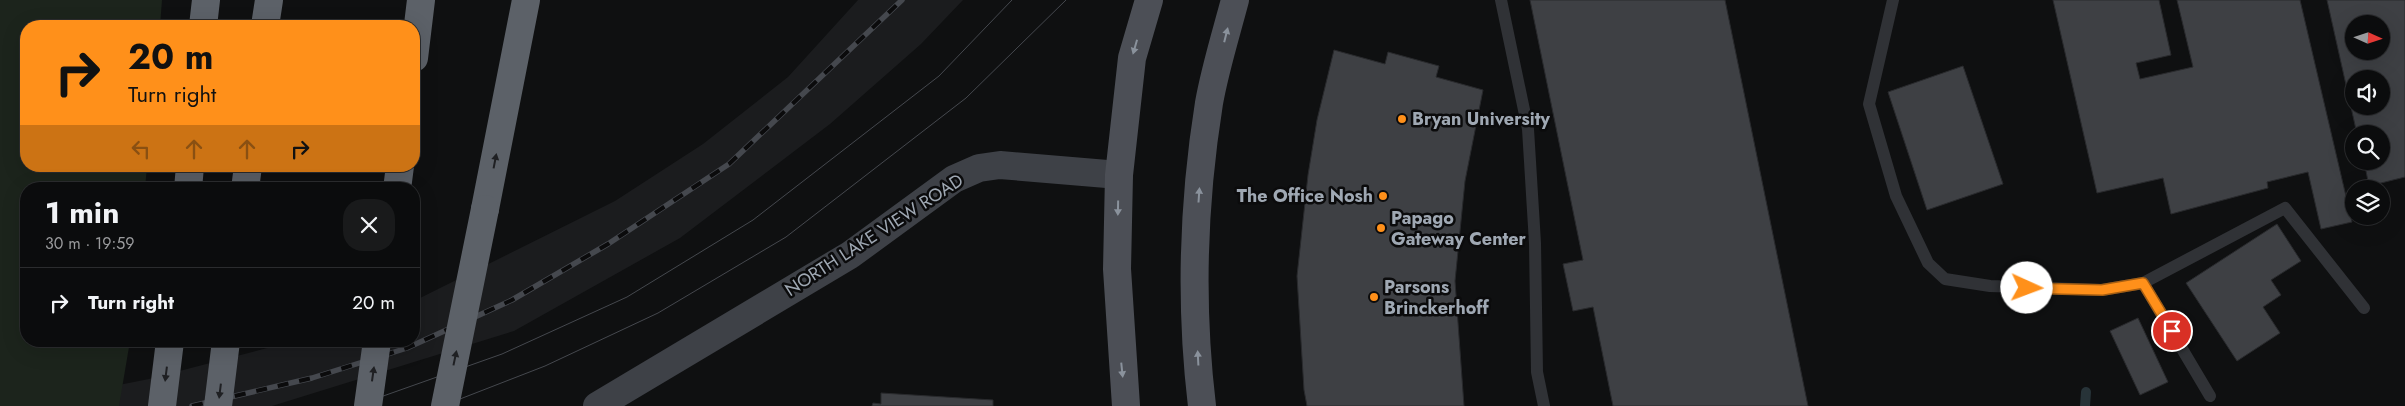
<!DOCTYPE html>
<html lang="en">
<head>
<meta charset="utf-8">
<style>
  body { margin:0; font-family:Jost,sans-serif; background:#191a1b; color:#f1f3f6; height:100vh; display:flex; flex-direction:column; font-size:19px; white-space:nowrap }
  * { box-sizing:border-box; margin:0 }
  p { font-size:16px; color:#9a9b9d }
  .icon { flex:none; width:28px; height:28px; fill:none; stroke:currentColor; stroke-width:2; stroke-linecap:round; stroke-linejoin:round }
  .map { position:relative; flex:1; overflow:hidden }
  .panel { position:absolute; left:20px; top:182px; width:400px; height:165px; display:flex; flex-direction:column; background:#0b0c0d; border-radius:20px; box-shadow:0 5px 20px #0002,0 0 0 1px #2b2c2e }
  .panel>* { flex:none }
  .hud { position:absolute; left:20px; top:20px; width:400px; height:152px; border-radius:20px; box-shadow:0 5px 20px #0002,0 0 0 1px #2b2c2e; background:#ff901a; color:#111; overflow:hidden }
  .needle { width:32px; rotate:93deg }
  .controls { position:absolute; left:2345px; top:15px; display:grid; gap:10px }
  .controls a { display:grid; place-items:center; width:45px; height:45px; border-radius:50%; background:#0b0c0d; box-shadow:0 5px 20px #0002,0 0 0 1px #2b2c2e; font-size:25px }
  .pin { position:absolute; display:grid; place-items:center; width:42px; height:42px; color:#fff; margin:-21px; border:2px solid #fff; border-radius:50%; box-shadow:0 1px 5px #0007 }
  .me { position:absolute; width:55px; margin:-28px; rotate:92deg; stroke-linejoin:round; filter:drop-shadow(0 0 4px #0008) }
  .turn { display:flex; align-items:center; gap:18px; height:105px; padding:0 25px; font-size:22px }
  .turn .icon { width:65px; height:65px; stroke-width:2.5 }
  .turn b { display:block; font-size:35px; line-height:42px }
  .lanes { display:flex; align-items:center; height:48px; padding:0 25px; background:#0003; justify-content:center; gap:25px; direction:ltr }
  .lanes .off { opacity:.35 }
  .round { display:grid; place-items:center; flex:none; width:52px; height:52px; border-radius:20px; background:#191a1b }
  .head { display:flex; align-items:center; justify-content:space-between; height:85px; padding:0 25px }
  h1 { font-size:30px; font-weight:700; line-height:38px }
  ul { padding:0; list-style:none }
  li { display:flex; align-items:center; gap:15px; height:70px; padding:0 25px; border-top:1px solid #2b2c2e }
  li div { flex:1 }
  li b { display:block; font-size:19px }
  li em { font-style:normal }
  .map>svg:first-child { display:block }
</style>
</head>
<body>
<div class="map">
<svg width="2405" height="406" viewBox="0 0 2405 406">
  <rect width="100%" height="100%" fill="#0f1011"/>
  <polygon fill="#1b1c1e" points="858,0 963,0 921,44 830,124 680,238 514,331 272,406 13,406 149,379 294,341 414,341 414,301 615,201 703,144 788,77"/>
  <polygon fill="#1c241c" points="0,0 162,0 160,26 26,26 26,166 147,166 145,189 26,189 26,341 130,341 119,406 0,406"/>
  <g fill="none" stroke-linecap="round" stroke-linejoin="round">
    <polyline stroke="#273338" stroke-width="10" points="2085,406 2086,392"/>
  </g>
  <g fill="#3e4044" stroke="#292a2d" fill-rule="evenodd">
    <polygon points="1530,0 1725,0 1808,406 1613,406 1593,307 1573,311 1563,264 1583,260"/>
    <polygon points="2053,0 2159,0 2171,55 2136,63 2140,79 2193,67 2177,0 2300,0 2352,222 2321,229 2308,172 2267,182 2268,188 2171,214 2163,178 2097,193"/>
    <path d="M2327,0h78v177l-36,9 -5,-25h17v-27h-24zM2354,24h27v27h-27zM2354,79h27v27h-27z"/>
    <polygon points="1334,50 1385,64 1388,52 1439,66 1436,77 1483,90 1465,181 1455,281 1464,406 1307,406 1304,390 1297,276 1308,175 1317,120"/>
    <polygon points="1963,66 2003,184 1927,210 1888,92"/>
    <polygon points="2277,224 2301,261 2271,280 2281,295 2263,307 2280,333 2237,361 2186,283"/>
    <polygon points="2138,318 2168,382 2140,395 2110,331"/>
    <polygon points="881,393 993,400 993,406 872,406 873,403 881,404"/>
  </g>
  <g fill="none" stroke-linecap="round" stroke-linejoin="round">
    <g stroke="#303236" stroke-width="12">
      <polyline points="1501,0 1528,129 1535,243 1537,372 1544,406"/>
      <polyline points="1893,0 1869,104 1896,196 1928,263 1945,279 1990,286 2102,290 2143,283 2210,396"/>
      <polyline points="2143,283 2285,208 2364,308"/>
    </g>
    <polyline stroke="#3e4147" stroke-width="28" points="597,406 850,255 954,179 979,168 1000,165 1119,175"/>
    <g stroke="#4c4f56" stroke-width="28">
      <polyline points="1126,406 1117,269 1119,175 1132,58 1149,0"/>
      <path d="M1202,406c-12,-100 -9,-203 7,-303 6,-34 17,-69 26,-103"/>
    </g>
    <g stroke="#5c6168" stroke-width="28">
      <polyline points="203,26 206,0"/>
      <polyline points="265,26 269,0"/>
      <polyline points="414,58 421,0"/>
      <polyline points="188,189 190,166"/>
      <polyline points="245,189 248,166"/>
      <polyline points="397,189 400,166"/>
      <polyline points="485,209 526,0"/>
      <polyline points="162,406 170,341"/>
    </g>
    <g stroke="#45484e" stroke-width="1">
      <polyline points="355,406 502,354 627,297 753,220 939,76 1012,0"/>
      <polyline points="442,406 545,366 658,313 786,237 966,98 1066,0"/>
    </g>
    <defs>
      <polyline id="rail" points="192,406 312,378 407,348 512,300 608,244 729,164 902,0"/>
    </defs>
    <use href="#rail" stroke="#45484e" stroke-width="5.5"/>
    <use href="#rail" stroke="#0b0b0c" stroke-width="4" stroke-dasharray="11" stroke-linecap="butt"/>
    <g stroke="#5c6168" stroke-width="28">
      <polyline points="218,406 226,341"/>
      <polyline points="368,406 377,341"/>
      <polyline points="445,406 485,209"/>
    </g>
  </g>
  <defs><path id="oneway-solid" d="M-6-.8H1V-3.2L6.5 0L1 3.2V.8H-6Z" transform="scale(1.25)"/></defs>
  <g fill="#8a929c">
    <use href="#oneway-solid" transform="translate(1226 35) rotate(-76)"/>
    <use href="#oneway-solid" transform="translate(1135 47) rotate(106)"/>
    <use href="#oneway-solid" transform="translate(1199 195) rotate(-86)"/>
    <use href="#oneway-solid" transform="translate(1118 208) rotate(91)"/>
    <use href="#oneway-solid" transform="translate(1198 358) rotate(-93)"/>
    <use href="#oneway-solid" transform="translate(1122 370) rotate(84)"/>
  </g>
  <g fill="#1f2023">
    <use href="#oneway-solid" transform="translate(495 161) rotate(-79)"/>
    <use href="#oneway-solid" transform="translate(455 358) rotate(-78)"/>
    <use href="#oneway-solid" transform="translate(166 374) rotate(97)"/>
    <use href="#oneway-solid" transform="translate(373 374) rotate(-82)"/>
    <use href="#oneway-solid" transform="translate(220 391) rotate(97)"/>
  </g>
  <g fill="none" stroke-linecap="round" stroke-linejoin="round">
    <defs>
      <polyline id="route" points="2027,288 2102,290 2143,283 2172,331"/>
    </defs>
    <use href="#route" stroke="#a65e11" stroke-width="12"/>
    <use href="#route" stroke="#ff901a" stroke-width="9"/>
  </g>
  <g fill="#ff901a" stroke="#0b0b0c" stroke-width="2">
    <circle cx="1402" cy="119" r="5"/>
    <circle cx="1383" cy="196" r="5"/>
    <circle cx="1381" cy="228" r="5"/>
    <circle cx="1374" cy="297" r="5"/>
  </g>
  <g text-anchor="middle" stroke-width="5" stroke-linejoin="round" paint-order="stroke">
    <g font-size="18" font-weight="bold" fill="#9fa8b3" stroke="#0b0b0c" text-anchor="start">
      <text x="1412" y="125">Bryan University</text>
      <text x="1373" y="202" text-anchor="end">The Office Nosh</text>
      <text x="1391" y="224">Papago<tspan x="1391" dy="21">Gateway Center</tspan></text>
      <text x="1384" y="293">Parsons<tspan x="1384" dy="21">Brinckerhoff</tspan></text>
    </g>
    <g font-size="18" fill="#9fa8b3" stroke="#0b0b0c">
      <text transform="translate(874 235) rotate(-33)" y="6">NORTH LAKE VIEW ROAD</text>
    </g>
  </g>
</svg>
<div class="controls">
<a><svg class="needle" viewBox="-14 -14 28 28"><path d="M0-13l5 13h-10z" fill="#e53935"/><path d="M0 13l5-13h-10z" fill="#9a9b9d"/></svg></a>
<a><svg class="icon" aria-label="sound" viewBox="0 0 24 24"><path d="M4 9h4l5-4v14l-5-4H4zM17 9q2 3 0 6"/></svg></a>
<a><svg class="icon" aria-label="search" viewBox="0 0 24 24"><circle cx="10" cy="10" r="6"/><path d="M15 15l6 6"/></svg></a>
<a><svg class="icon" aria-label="layers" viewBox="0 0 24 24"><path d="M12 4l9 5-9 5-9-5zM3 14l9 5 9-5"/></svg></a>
</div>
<div class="pin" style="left:2172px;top:331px;background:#d93025"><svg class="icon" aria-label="arrive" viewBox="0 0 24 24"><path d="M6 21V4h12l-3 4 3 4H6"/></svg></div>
<svg class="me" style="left:2027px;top:288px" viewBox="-20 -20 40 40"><circle r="19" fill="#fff"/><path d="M0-13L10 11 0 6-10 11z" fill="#ff901a"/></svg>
<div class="hud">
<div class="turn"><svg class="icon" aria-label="right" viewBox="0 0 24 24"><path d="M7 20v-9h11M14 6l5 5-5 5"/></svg><div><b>20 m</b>Turn right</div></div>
<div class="lanes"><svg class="icon off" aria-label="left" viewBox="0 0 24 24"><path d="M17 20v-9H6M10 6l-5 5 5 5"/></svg><svg class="icon off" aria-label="ahead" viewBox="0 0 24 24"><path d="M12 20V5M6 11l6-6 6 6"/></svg><svg class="icon off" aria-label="ahead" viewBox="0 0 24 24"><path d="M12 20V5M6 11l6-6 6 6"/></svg><svg class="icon" aria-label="right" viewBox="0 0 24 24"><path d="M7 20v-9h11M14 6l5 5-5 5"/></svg></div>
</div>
<section class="panel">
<div class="head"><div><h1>1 min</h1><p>30 m · 19:59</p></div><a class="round"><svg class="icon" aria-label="close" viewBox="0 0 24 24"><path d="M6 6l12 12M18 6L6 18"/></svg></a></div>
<ul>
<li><svg class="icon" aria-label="right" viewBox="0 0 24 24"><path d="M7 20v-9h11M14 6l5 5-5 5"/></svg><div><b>Turn right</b></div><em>20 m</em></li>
</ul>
</section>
</div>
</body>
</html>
